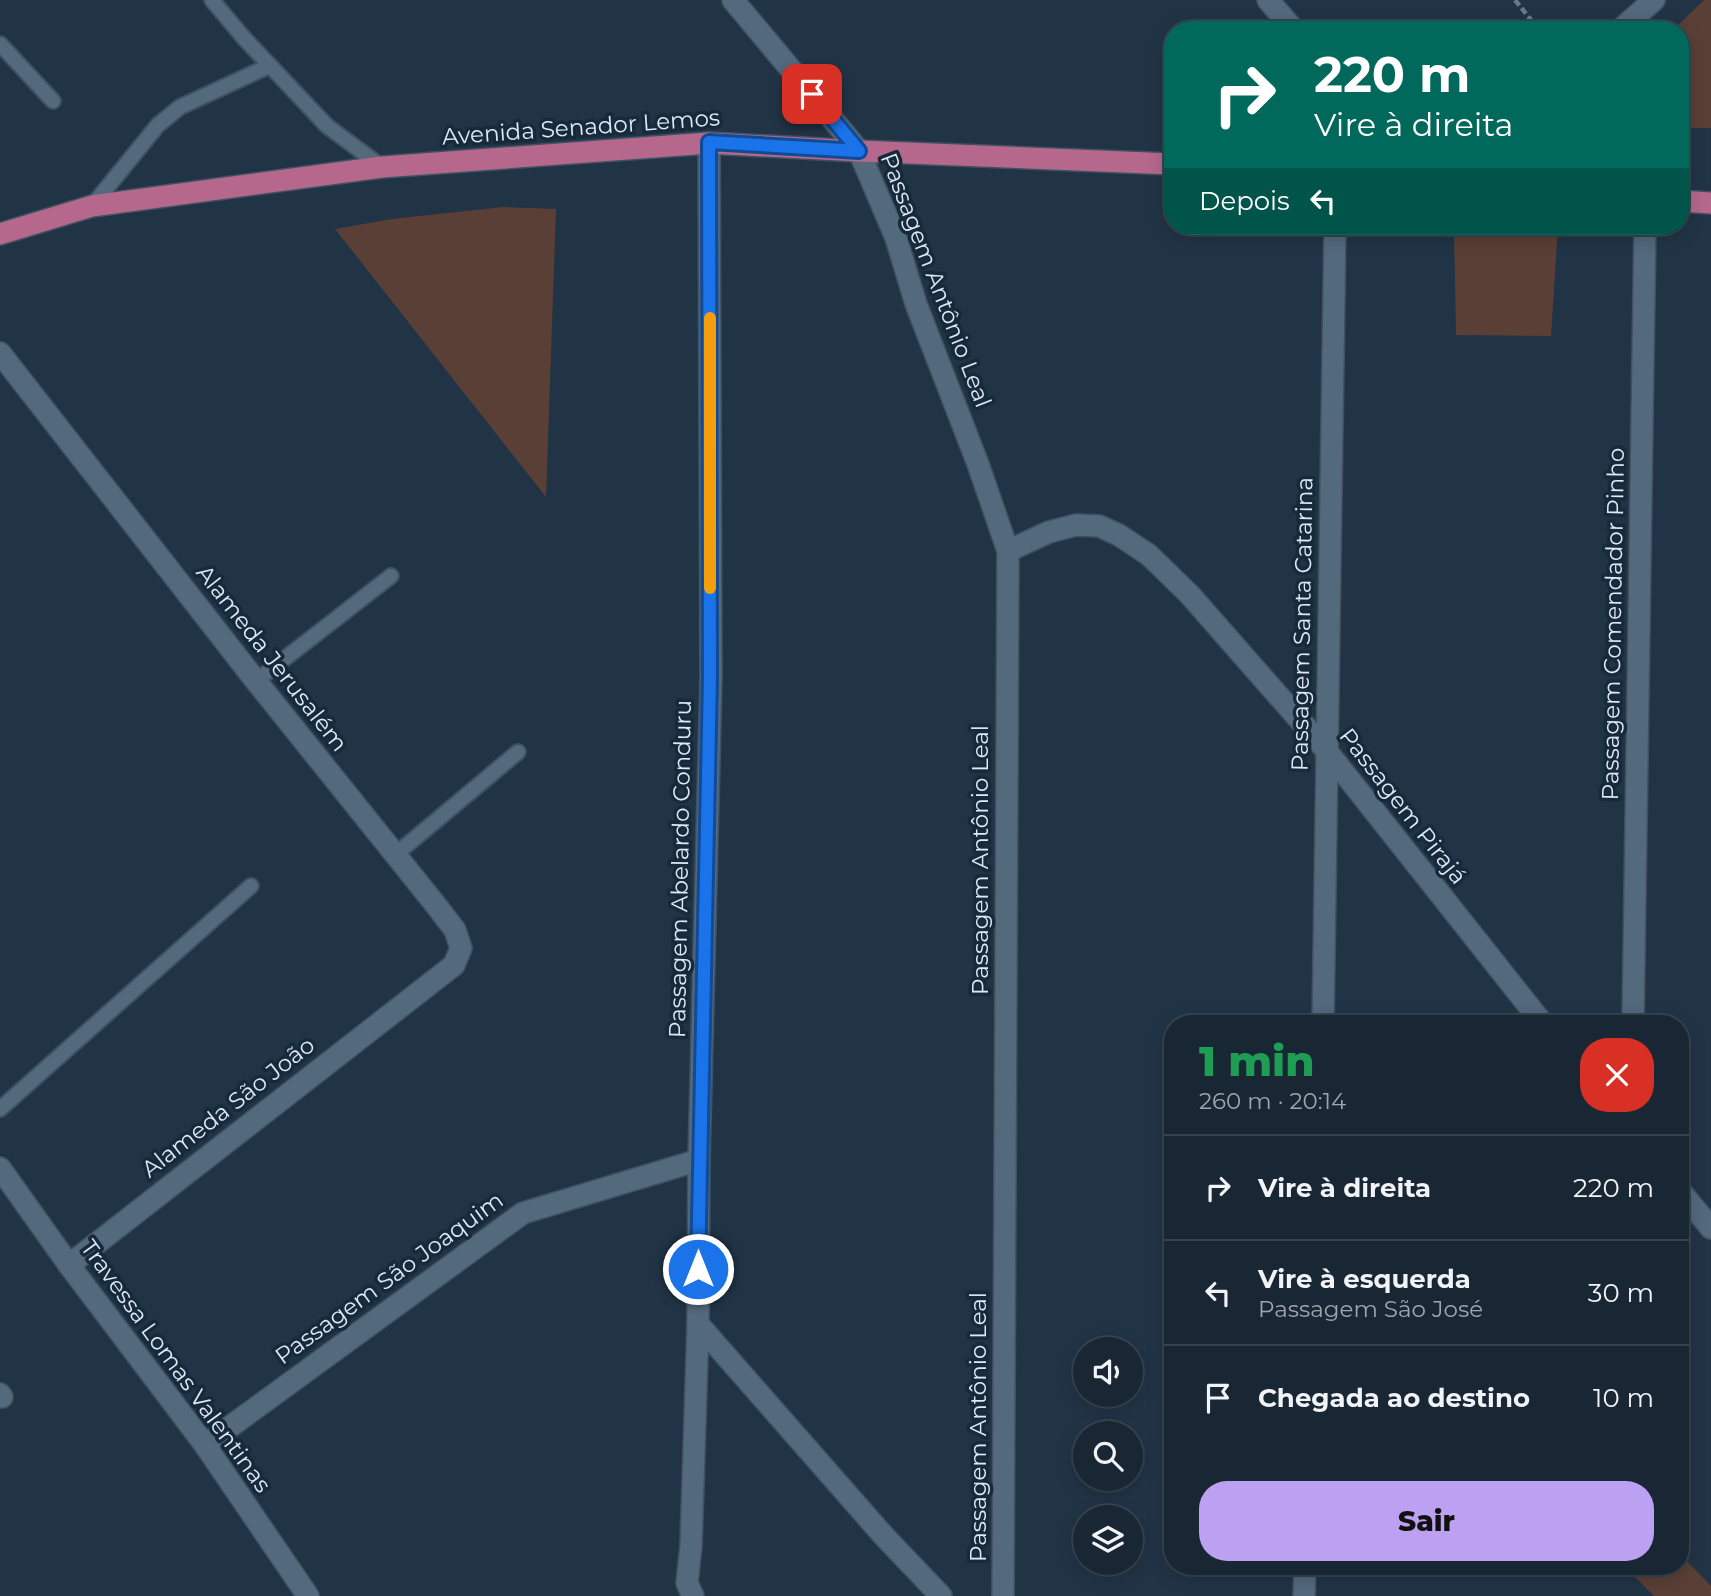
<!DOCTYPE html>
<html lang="pt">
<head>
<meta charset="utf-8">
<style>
  body { margin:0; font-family:Montserrat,sans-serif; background:#222f3c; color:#f1f3f6; height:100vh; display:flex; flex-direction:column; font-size:26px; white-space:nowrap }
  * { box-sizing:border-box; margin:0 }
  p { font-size:23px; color:#9fa5ac }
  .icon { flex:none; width:38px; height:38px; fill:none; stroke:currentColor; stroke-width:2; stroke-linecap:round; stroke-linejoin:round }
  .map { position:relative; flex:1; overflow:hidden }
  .details { position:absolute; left:1164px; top:1015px; width:525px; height:560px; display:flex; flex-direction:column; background:#192734; border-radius:28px; box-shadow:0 4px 18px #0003,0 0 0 2px #37444f }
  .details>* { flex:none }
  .guide { position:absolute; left:1164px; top:21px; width:525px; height:214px; border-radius:28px; box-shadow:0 4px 18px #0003,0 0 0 2px #37444f; background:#00695c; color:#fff; overflow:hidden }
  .controls { position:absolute; left:1073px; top:1337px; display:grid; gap:14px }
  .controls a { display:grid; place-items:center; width:70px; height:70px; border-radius:50%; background:#192734; box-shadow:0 4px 18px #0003,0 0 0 2px #37444f; font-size:35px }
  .pin { position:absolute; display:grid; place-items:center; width:60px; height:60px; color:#fff; margin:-30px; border-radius:14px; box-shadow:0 4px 10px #0006 }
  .me { position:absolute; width:77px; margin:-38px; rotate:0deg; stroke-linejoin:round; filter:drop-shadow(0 0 5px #0008) }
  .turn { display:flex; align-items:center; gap:24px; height:147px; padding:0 35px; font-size:32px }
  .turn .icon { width:91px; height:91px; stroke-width:2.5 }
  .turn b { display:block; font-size:49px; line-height:60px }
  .then { display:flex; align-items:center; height:66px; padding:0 35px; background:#0003; gap:14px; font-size:26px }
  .round { display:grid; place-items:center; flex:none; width:74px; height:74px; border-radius:28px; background:#222f3c }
  .headline { display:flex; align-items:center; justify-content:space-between; height:119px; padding:0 35px }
  h1 { font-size:42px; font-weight:800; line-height:52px; color:#1e9e55 }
  .primary-button { display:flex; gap:14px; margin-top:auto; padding:14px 35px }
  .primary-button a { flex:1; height:80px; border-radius:28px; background:#bca0f2; color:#111; font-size:28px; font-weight:800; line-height:80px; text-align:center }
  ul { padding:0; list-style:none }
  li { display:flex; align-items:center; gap:21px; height:105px; padding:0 35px; border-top:2px solid #37444f }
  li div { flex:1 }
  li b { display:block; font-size:26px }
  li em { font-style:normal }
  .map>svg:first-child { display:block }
</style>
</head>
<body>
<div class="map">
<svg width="1711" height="1596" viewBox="0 0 1711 1596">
  <rect width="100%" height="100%" fill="#213446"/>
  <g fill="#5a3f36">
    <polygon points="1704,0 1711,0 1711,128 1680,128 1680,30 1673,30"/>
    <polygon points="503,207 556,209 546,497 335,229 392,219"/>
    <polygon points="1454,226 1558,226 1551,336 1456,335"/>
    <polygon points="1680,1554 1711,1586 1711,1596 1654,1596 1630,1572 1635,1566 1680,1566"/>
  </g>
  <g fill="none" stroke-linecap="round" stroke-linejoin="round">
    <defs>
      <g id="service">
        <polyline points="212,0 243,37 327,126 382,167"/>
        <polyline points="0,44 53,101"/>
        <polyline points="92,206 158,125 180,107 269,66"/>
        <polyline points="256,681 391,576"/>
        <polyline points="395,855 518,752"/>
        <polyline points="0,1109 251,886"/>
      </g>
      <g id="minor">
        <polyline points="733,0 859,151 896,238 916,304 978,464 1008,551 1003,1596"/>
        <polyline points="1268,0 1294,30"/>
        <polyline points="1620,30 1654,0"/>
        <polyline points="0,353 256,681 435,904 455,930 461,948 454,965 69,1265"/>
        <polyline points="1008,551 1049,532 1076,525 1099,526 1119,535 1149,555 1190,595 1326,750 1543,1024"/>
        <polyline points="1323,1024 1335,226"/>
        <polyline points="1633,1024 1645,226"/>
        <polyline points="1680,1191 1711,1228"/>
        <polyline points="698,1324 883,1535 941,1596"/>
        <polyline points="0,1394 2,1397"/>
        <polyline points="205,1445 523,1213 699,1160"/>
        <polyline points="693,1596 687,1583 691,1546 698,1324 699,1160 711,678 709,143"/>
        <polyline points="1304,1596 1305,1566"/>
      </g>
      <polyline id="tertiary" points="0,1168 69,1265 205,1445 308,1596"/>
      <g id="primary">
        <polyline points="1680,201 1711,203"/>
        <polyline points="0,234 92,206 382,167 709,143 859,151 1172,164"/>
      </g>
    </defs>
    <use href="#service" stroke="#3f5160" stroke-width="18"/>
    <use href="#minor" stroke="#3f5160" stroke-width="24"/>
    <use href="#tertiary" stroke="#3f5160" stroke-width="24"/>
    <use href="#primary" stroke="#3f5160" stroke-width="24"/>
    <polyline stroke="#687988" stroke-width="4.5" stroke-dasharray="7 3.5" stroke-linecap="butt" points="1515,0 1539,30"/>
    <use href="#service" stroke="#53697c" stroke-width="14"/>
    <use href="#minor" stroke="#53697c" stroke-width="21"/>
    <use href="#tertiary" stroke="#53697c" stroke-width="21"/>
    <use href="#primary" stroke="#b5688c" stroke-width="21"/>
  </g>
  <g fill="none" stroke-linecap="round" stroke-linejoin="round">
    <defs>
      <polyline id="route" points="698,1269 710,678 709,142 859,151 812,94"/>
    </defs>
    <use href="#route" stroke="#114b97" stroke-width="18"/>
    <use href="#route" stroke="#1a73e8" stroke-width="12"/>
    <polyline stroke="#f59e0b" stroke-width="12" points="710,318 710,588"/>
  </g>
  <g text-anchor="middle" stroke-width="7" stroke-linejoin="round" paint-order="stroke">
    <g font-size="23" fill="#dde9f4" stroke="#172a3b">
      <text transform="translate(581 127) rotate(-4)" y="8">Avenida Senador Lemos</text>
      <text transform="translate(936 280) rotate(69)" y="8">Passagem Antônio Leal</text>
      <text transform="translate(1302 624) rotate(-89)" y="8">Passagem Santa Catarina</text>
      <text transform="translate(1613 624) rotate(-89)" y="8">Passagem Comendador Pinho</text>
      <text transform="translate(272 658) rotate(52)" y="8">Alameda Jerusalém</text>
      <text transform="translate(1403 806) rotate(52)" y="8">Passagem Pirajá</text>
      <text transform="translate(980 860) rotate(-90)" y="8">Passagem Antônio Leal</text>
      <text transform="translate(680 869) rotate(-89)" y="8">Passagem Abelardo Conduru</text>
      <text transform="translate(228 1107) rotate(-38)" y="8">Alameda São João</text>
      <text transform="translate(389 1278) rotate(-36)" y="8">Passagem São Joaquim</text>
      <text transform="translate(176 1366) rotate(54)" y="8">Travessa Lomas Valentinas</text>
      <text transform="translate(978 1427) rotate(-90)" y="8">Passagem Antônio Leal</text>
    </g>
  </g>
</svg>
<div class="controls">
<a><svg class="icon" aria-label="sound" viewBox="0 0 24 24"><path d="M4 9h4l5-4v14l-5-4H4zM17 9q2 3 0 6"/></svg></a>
<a><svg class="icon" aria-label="search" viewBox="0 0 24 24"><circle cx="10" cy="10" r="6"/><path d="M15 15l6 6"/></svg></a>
<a><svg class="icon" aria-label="layers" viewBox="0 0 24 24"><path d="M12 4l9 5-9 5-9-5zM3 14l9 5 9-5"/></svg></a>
</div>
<div class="pin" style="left:812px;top:94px;background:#d93025"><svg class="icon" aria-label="arrive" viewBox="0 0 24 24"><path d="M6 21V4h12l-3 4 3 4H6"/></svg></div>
<svg class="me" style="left:698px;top:1269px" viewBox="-20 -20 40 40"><circle r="17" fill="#1a73e8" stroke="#fff" stroke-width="3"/><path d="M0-11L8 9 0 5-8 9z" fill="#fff"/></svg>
<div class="guide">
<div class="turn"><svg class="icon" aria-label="right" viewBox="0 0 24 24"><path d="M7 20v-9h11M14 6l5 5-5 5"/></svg><div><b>220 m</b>Vire à direita</div></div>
<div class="then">Depois<svg class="icon" aria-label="left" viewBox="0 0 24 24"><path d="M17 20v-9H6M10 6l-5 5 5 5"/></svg></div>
</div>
<section class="details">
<div class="headline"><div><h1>1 min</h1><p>260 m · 20:14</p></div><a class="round" style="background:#d93025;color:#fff"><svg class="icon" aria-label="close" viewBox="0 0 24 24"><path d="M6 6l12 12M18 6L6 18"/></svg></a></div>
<ul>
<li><svg class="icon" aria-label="right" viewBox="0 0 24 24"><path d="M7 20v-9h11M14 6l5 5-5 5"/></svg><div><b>Vire à direita</b></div><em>220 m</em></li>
<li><svg class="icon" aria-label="left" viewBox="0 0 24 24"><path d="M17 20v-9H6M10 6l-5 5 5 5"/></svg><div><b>Vire à esquerda</b><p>Passagem São José</p></div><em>30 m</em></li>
<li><svg class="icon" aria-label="arrive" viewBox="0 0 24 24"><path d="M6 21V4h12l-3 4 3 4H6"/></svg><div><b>Chegada ao destino</b></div><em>10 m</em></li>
</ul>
<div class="primary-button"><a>Sair</a></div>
</section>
</div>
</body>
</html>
